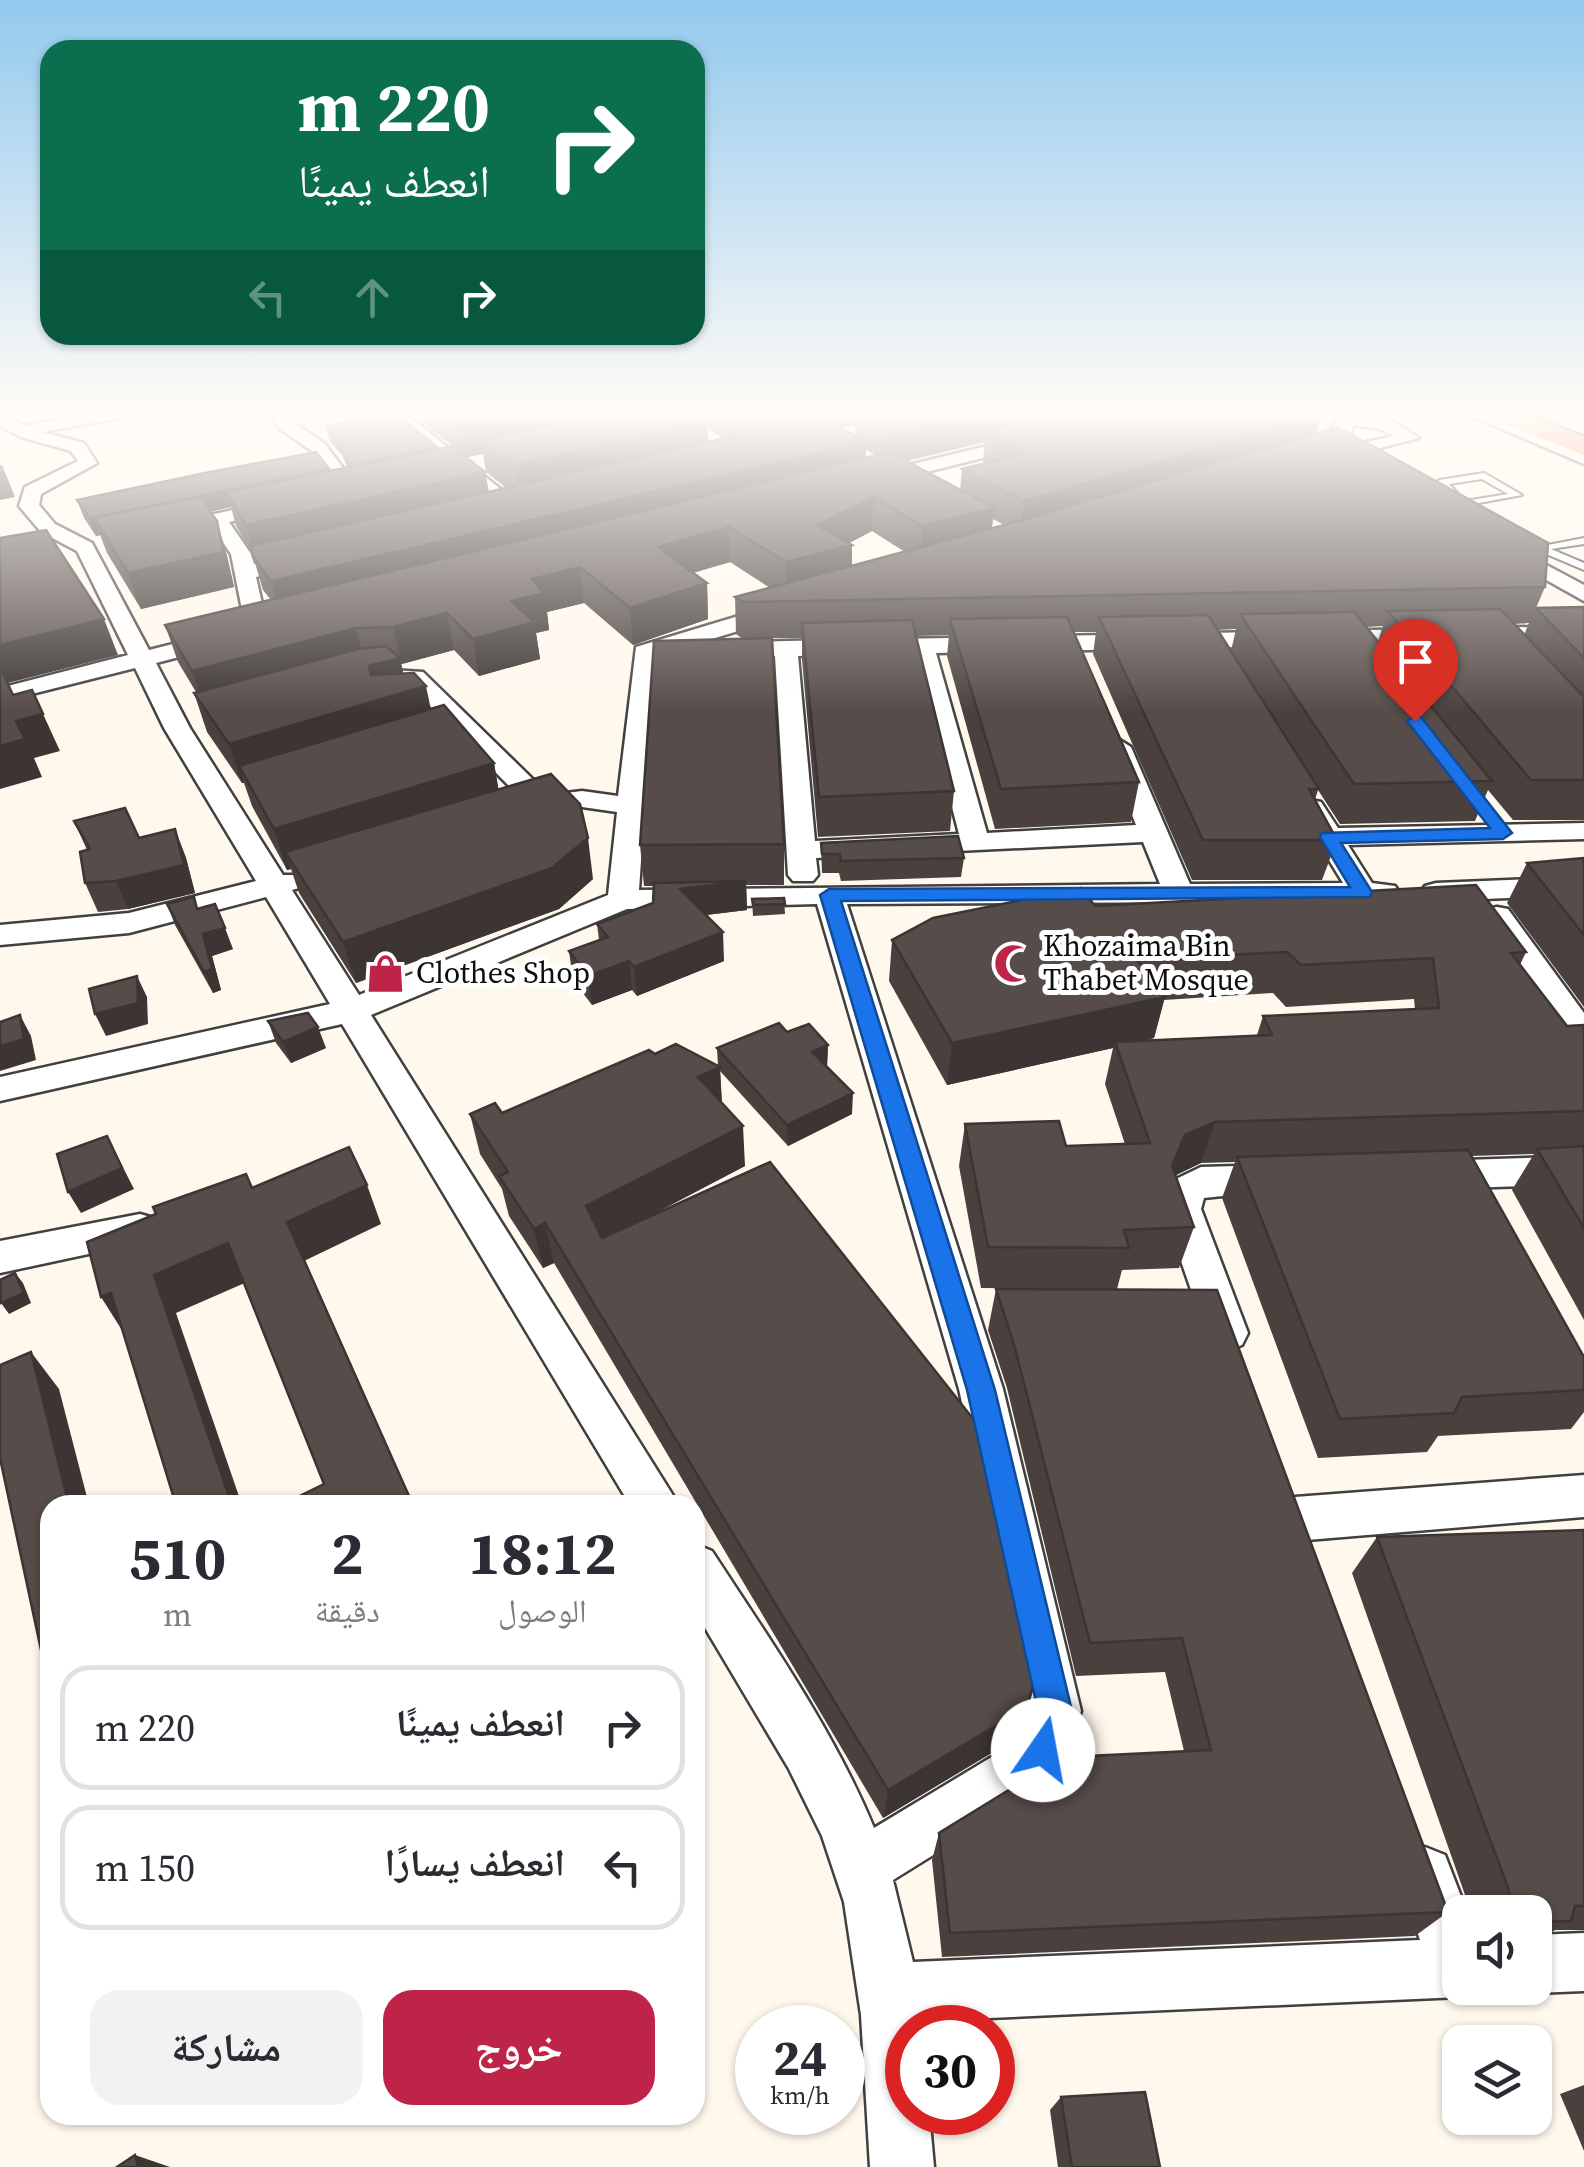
<!DOCTYPE html>
<html lang="ar">
<head>
<meta charset="utf-8">
<style>
  body { margin:0; font-family:"Source Serif 4","Noto Naskh Arabic",serif; background:#f2f2f3; color:#2b2b33; direction:rtl; height:100vh; display:flex; flex-direction:column; font-size:38px; white-space:nowrap }
  * { box-sizing:border-box; margin:0 }
  p { font-size:32px; color:#7c7c81 }
  .icon { flex:none; width:55px; height:55px; fill:none; stroke:currentColor; stroke-width:2; stroke-linecap:round; stroke-linejoin:round }
  .map { position:relative; flex:1; overflow:hidden; direction:ltr }
  .panel { position:absolute; left:40px; top:1495px; width:665px; height:630px; display:flex; flex-direction:column; background:#fff; border-radius:30px; box-shadow:0 2px 8px #0004; direction:rtl }
  .panel>* { flex:none }
  .banner { position:absolute; left:40px; top:40px; width:665px; height:305px; border-radius:30px; box-shadow:0 2px 8px #0004; direction:rtl; background:#0b6e4f; color:#fff; overflow:hidden }
  .fabs { position:absolute; left:1442px; top:1895px; display:grid; gap:20px }
  .fabs a { display:grid; place-items:center; width:110px; height:110px; border-radius:20px; background:#fff; box-shadow:0 2px 8px #0004; font-size:50px }
  .speed { position:absolute; left:735px; top:2005px; display:flex; gap:20px; font-size:50px; font-weight:700; text-align:center }
  .speed>* { display:grid; place-content:center; width:130px; height:130px; border-radius:50%; background:#fff; box-shadow:0 2px 8px #0004; line-height:1 }
  .speed small { font-size:25px; font-weight:400 }
  .speed .limit { border:15px solid #d22; background:#fff; color:#111 }
  .pin { position:absolute; display:grid; place-items:center; width:85px; height:85px; color:#fff; margin:-102px -42px; border-radius:50% 50% 50% 0; rotate:-45deg; box-shadow:0 0 10px #0007 }
  .pin .icon { rotate:45deg }
  .me { position:absolute; width:110px; margin:-55px; rotate:12deg; stroke-linejoin:round; filter:drop-shadow(0 0 8px #0008) }
  .turn { display:flex; align-items:center; gap:35px; height:210px; padding:0 50px; font-size:45px }
  .turn .icon { width:130px; height:130px; stroke-width:2.5 }
  .turn b { display:block; font-size:70px; line-height:85px }
  .lanes { display:flex; align-items:center; height:95px; padding:0 50px; background:#0003; justify-content:center; gap:50px; direction:ltr }
  .lanes .off { opacity:.35 }
  .eta { display:flex; justify-content:space-evenly; align-items:center; height:170px; text-align:center }
  .eta b { font-size:60px; font-weight:700; line-height:70px }
  .primary-button { display:flex; gap:20px; margin-top:auto; padding:20px 50px }
  .primary-button a { flex:1; height:115px; border-radius:30px; background:#be2448; color:#fff; font-size:40px; font-weight:700; line-height:115px; text-align:center }
  .primary-button a+a { background:#f2f2f3; color:#2b2b33 }
  ul { padding:0; list-style:none }
  li { display:flex; align-items:center; gap:30px; height:125px; margin:0 20px 15px; padding:0 30px; border:5px solid #e1e1e2; border-radius:30px }
  li div { flex:1 }
  li b { display:block; font-size:38px }
  li em { font-style:normal }
  .map>svg:first-child { display:block }
</style>
</head>
<body>
<div class="map">
<svg width="1584" height="2167" viewBox="0 0 1584 2167">
  <rect width="100%" height="100%" fill="#fff8ed"/>
  <g fill="none" stroke-linecap="round" stroke-linejoin="round">
    <defs>
      <g id="lane">
        <path d="M1484,473l38,22 -70,13v-4l4,-1 -17,-19v-4zM1482,479l26,15 -43,7 -16,-17z"/>
        <polygon points="1584,538 1584,544 1551,549 1584,563 1584,570 1539,551 1526,553 1521,550"/>
      </g>
      <g id="street">
        <path d="M110,410h34l-8,5 -94,17 42,11 13,20 -56,31 -2,11 16,19 37,19 57,107 68,-17 12,7 -4,5 -69,18 34,65 93,147h20l5,6 -5,6 -11,3 67,105 249,-100 9,-83 -35,-5 -54,7 -10,-2 -4,-6 8,-7 -115,-116 -31,-4 -3,-5 3,-5 47,3 126,123 33,-4 36,5 18,-149 139,-42h16l3,5 -3,5 -136,41 -16,234 521,-6 -17,-42 -327,16 2,17 -5,6h-20l-5,-6 -13,-219 -50,1 -12,-7 12,-7 61,-2 798,-15v14l-648,13 51,180 149,-8 -31,-78 13,-8 13,8 59,137 153,-1 -46,-75 14,-8 10,2 17,26 246,-5v16l-236,6 24,38 23,3 4,6 -4,6 -11,3 -537,3 156,485 78,322 -19,58 -24,21 -145,90 20,82 507,-22 -23,-65 8,-20 20,-8 20,8 22,57h-7v76l21,1 -21,8 -539,24 1,7h-14v84h21l5,55h-64l-9,-152 -17,-113 -22,-66 -33,-67 -94,-158v-67l17,7c58,89 121,178 162,277l126,-76 22,-19 7,-22 -70,-322 -142,-485 -190,5 -256,106 308,490h-49l-288,-481 -342,77v-24l330,-73 -64,-107 -137,36 -129,12v-20l129,-12 127,-32 -92,-153 -29,-60 -135,34v-14l128,-33 -51,-104 -36,-19 -22,-26 6,-19 53,-26 -7,-10 -50,-14 -21,-11v-13l24,13zM912,653l47,181 -144,7 -17,-185z"/>
        <polygon points="270,410 286,410 292,421 325,444 360,491 357,495 343,495 313,452 279,428"/>
        <polygon points="383,410 401,410 522,506 522,514 508,514"/>
        <polygon points="1457,410 1479,410 1584,452 1584,464"/>
        <path d="M1351,414l40,6 28,18 -79,20 -8,-3 -31,5v-8l23,-7 11,-22zM1355,425l25,4 14,7 -52,11z"/>
        <polygon points="1028,436 1037,441 1034,445 875,485 866,479 868,475"/>
        <polygon points="278,500 288,506 285,510 229,522 251,554 254,564 301,554 312,560 308,564 256,577 268,630 257,637 246,630 231,554 212,526 172,535 162,529 165,525"/>
        <polygon points="1507,544 1584,585 1584,601 1500,554 1497,550"/>
        <polygon points="1584,877 1584,895 1436,901 1425,898 1421,892 1425,886 1436,883"/>
        <polygon points="1497,907 1508,909 1584,1013 1584,1049 1572,1045 1482,916 1486,909"/>
        <polygon points="1584,1156 1584,1184 1433,1189 1420,1185 1414,1175 1420,1165 1433,1161"/>
        <polygon points="1276,1165 1289,1169 1295,1179 1289,1189 1204,1198 1201,1209 1248,1333 1242,1345 1227,1351 1212,1345 1206,1333 1163,1209 1168,1190 1174,1180 1201,1167"/>
        <polygon points="140,1214 154,1218 159,1229 154,1240 0,1273 0,1241"/>
        <polygon points="1584,1475 1584,1517 1295,1541 1279,1535 1272,1519 1279,1503 1295,1497"/>
        <polygon points="1584,1933 1584,1991 1535,1993 1521,1988 1535,1988 1535,1935"/>
      </g>
      <polygon id="highway" points="1481,410 1516,410 1584,437 1584,455 1485,416"/>
    </defs>
    <use href="#lane" stroke="#404040" stroke-width="4"/>
    <use href="#street" stroke="#404040" stroke-width="5"/>
    <use href="#highway" stroke="#1e1e1e" stroke-width="5"/>
    <use href="#lane" fill="#fff" fill-rule="evenodd"/>
    <use href="#street" fill="#fff" fill-rule="evenodd"/>
    <use href="#highway" fill="#f68054" fill-rule="evenodd"/>
  </g>
  <g fill="#4a413f" fill-rule="evenodd">
    <path d="M421,410h276l-6,1 13,9v-10h603l14,5 -5,19 229,153 -9,21 48,-1v213h-71l-25,-30 -13,31 -135,3 -22,-34 -3,10 22,40 -15,40h-130l-99,-226 3,-22h-22l65,150 -8,40 -136,7 -48,-173 2,-21 -33,1 38,155 -4,40 -132,6 -16,-177v-22h-30l12,206v41h-38l1,25 -42,5 19,46 -87,35 -5,-6 -40,15 -19,-25 -4,-29 30,-11 -2,-16 56,-21 1,-17h-10l-4,-41 103,-206 -7,-5 -1,-37 35,-9 -40,-26 -37,11 14,10 1,36 -75,26 -49,-42 -37,9 2,18 -13,3 4,26 -61,17 -25,-26 -53,14 2,9 28,36 63,54 4,26 95,90 -34,30 -203,74 -57,-90 -8,-24 -4,1 -35,-64 -8,-23h-2l-35,-51 -13,-39 2,-1 -18,-30 -13,-37 106,-25 -8,-10 -11,-37 -16,-27 -5,-19 -21,5 7,9 10,35 7,31 -93,22 -34,-56 -7,-18 -4,1 -12,-18 -7,-18 252,-31v2l18,-4 -5,-12 -12,-13 -4,-16 111,21v2l48,23 4,20 17,-4 -20,-16 -3,-18 -16,3 -44,-34zM855,425v10l-14,-7zM707,427l15,11 -14,4zM985,442l-2,20 2,1 -23,6 -2,21 -53,-29zM866,450l11,6 -11,2zM993,519l11,6 -12,3zM872,531l33,21 -53,14v-21l-3,-2zM1529,623l-5,12 -10,-11zM1383,626l-5,15 -12,-14zM1236,629l-5,22 -14,-21z"/>
    <polygon points="74,821 139,838 175,829 186,858 195,893 128,909 98,912 85,883 87,850"/>
    <polygon points="821,843 964,858 961,877 841,881 839,873 822,873"/>
    <polygon points="1584,858 1584,1007 1507,903 1527,863"/>
    <polygon points="784,898 785,914 753,916 752,899"/>
    <polygon points="167,904 198,909 233,949 212,956 221,990 213,993 175,925"/>
    <path d="M1095,906l431,46 -6,13 47,61 17,-1v295l-72,-130 22,-36 -63,2 113,201v55l-13,17 -133,7 -11,16 -109,6 -96,-260 13,-36 -34,1 -25,12 18,52 -15,41 -57,2 -5,19 -136,-1 -22,-122 6,-42 101,22 59,-2 -20,-60 8,-36 -166,37 -58,-104 3,-41zM1273,993l13,14 128,-8 1,10 -152,7 -6,19 -113,6 10,-3 10,-38z"/>
    <polygon points="268,1021 326,1048 291,1063 276,1043"/>
    <polygon points="787,1032 828,1045 827,1066 852,1114 788,1146 720,1071 722,1102 745,1166 633,1225 1019,1731 998,1749 883,1818 554,1263 543,1268 509,1216 502,1189 480,1154 470,1114 502,1113 655,1054 718,1066 717,1048"/>
    <polygon points="996,1289 1448,1912 1415,1936 942,1957 932,1860 939,1833 1053,1783 1184,1751 1165,1672 1076,1676 1007,1388 988,1330"/>
    <polygon points="1584,1530 1584,1930 1555,1930 1535,1943 1535,1912 1471,1912 1352,1573 1377,1537"/>
    <polygon points="1584,2085 1584,2151 1560,2094"/>
    <polygon points="1061,2097 1160,2167 1058,2167 1050,2110"/>
  </g>
  <g fill="#3c3533">
    <polygon points="552,410 697,410 496,451 480,440 483,454 467,457 462,427"/>
    <polygon points="832,410 922,410 855,414 855,425 832,430"/>
    <polygon points="1004,410 1098,410 986,431 985,442 893,464 895,435"/>
    <polygon points="1321,415 1312,446 1020,534 1024,501"/>
    <polygon points="707,422 708,454 519,498 514,465"/>
    <polygon points="866,442 865,472 281,615 271,581"/>
    <polygon points="0,465 2,465 15,497 0,500"/>
    <polygon points="329,469 333,486 226,492 231,507 104,534 94,518 100,535 96,536 90,518"/>
    <polygon points="485,472 491,505 257,560 246,525"/>
    <polygon points="874,497 872,531 838,549 852,545 851,580 786,598 786,562 817,525"/>
    <polygon points="994,508 990,542 920,561 922,526"/>
    <polygon points="217,521 227,556 234,587 141,609 128,573"/>
    <polygon points="729,527 730,562 660,582 658,547"/>
    <polygon points="580,567 584,603 547,612 549,630 536,633 540,659 479,676 473,639 532,579"/>
    <polygon points="707,583 708,619 633,645 630,608"/>
    <polygon points="447,613 454,650 402,664 393,627"/>
    <polygon points="104,619 118,655 0,685 0,645"/>
    <polygon points="356,628 365,665 205,709 192,671"/>
    <polygon points="400,658 407,691 426,686 434,724 239,766 244,783 242,783 229,744 369,666"/>
    <polygon points="43,714 60,751 34,758 42,777 0,789 0,746 16,721"/>
    <polygon points="494,763 501,803 285,852 291,869 287,870 274,829"/>
    <polygon points="175,829 186,858 195,893 128,909 116,881"/>
    <polygon points="588,838 593,879 559,909 356,983 343,942"/>
    <polygon points="746,881 747,910 682,918 680,889"/>
    <polygon points="225,928 233,949 212,956 221,990 213,993 204,972 203,934"/>
    <polygon points="723,932 724,961 637,996 634,967"/>
    <polygon points="629,961 632,990 592,1005 588,976"/>
    <polygon points="137,976 147,997 148,1024 106,1036 95,1014"/>
    <polygon points="1165,997 1154,1038 1116,1047 1115,1042 1113,1048 947,1085 952,1043"/>
    <polygon points="20,1015 31,1036 36,1060 0,1071 0,1046"/>
    <polygon points="318,1027 326,1048 291,1063 283,1042"/>
    <polygon points="828,1045 827,1066 812,1052"/>
    <polygon points="720,1067 722,1108 698,1077"/>
    <polygon points="853,1093 852,1114 788,1146 787,1125"/>
    <polygon points="1215,1122 1201,1163 1172,1177 1172,1166 1185,1135"/>
    <polygon points="743,1126 745,1166 593,1245 586,1206"/>
    <polygon points="107,1136 134,1189 81,1213 68,1192"/>
    <polygon points="367,1185 381,1224 304,1261 287,1222"/>
    <polygon points="545,1223 554,1263 543,1268 534,1229"/>
    <polygon points="228,1243 247,1282 176,1313 242,1505 232,1505 154,1275"/>
    <polygon points="15,1273 23,1283 31,1303 9,1314 1,1303"/>
    <polygon points="111,1293 125,1335 101,1297"/>
    <polygon points="31,1352 59,1389 89,1505 69,1505"/>
    <polygon points="1029,1700 1019,1731 998,1749 883,1818 888,1790"/>
    <polygon points="135,2155 170,2167 138,2167"/>
  </g>
  <g fill="#564c49" stroke="#3c3533" stroke-width="2.5">
    <polygon points="438,410 552,410 462,427"/>
    <polygon points="629,410 689,410 707,422 514,465 480,440"/>
    <polygon points="722,410 808,410 866,442 271,581 253,557 251,546 739,435 738,422"/>
    <polygon points="876,410 1004,410 895,435 855,414"/>
    <polygon points="1073,410 1307,410 1321,415 1024,501 962,469 1027,453 986,431"/>
    <polygon points="395,413 437,447 353,465 340,448 344,446 326,426"/>
    <polygon points="1338,427 1548,543 1545,587 743,602 735,597 1030,518"/>
    <polygon points="452,446 485,472 246,525 226,492"/>
    <polygon points="316,452 329,469 90,518 77,500 205,473"/>
    <polygon points="890,452 994,508 922,526 874,497 817,525 852,545 786,562 729,527 658,547 707,583 630,608 580,567 532,579 544,593 511,601 534,622 473,639 447,613 393,627 356,628 192,671 165,625"/>
    <polygon points="200,497 217,521 223,552 128,573 94,518"/>
    <polygon points="46,530 104,619 0,645 0,538"/>
    <polygon points="1584,607 1584,658 1536,608"/>
    <polygon points="1500,609 1584,697 1584,780 1531,780 1388,611"/>
    <polygon points="1354,612 1492,781 1354,784 1240,614"/>
    <polygon points="1208,615 1319,789 1309,789 1337,840 1203,840 1099,617"/>
    <polygon points="1067,617 1139,782 1001,789 950,619"/>
    <polygon points="912,620 954,791 819,797 802,623"/>
    <polygon points="772,638 784,844 640,845 654,641"/>
    <polygon points="386,646 400,658 369,666 371,675 414,673 426,686 229,744 194,693 358,649"/>
    <polygon points="0,667 13,695 32,690 43,714 16,721 25,739 0,746"/>
    <polygon points="444,705 494,763 274,829 239,766"/>
    <polygon points="551,774 580,804 588,838 552,868 343,942 285,852"/>
    <polygon points="125,808 139,838 175,829 184,865 116,881 85,883 80,852 90,849 74,821"/>
    <polygon points="958,836 964,858 841,861 840,854 822,854 821,843"/>
    <polygon points="1584,858 1584,935 1527,863"/>
    <polygon points="746,881 680,889 723,932 634,967 629,961 588,976 569,951 608,937 597,924 653,903 654,883"/>
    <polygon points="1476,885 1526,952 1511,953 1567,1026 1584,1025 1584,1111 1215,1122 1185,1135 1172,1166 1194,1227 1124,1230 1129,1248 988,1247 965,1124 1059,1121 1066,1146 1150,1143 1115,1042 1272,1035 1263,1016 1439,1008 1433,958 1301,965 1287,952 1137,960 1165,997 952,1043 892,940 933,918 1081,888 1095,906"/>
    <polygon points="194,897 197,909 215,904 225,928 203,934 212,969 204,972 167,904"/>
    <polygon points="784,898 785,904 753,905 752,899"/>
    <polygon points="137,976 138,1003 95,1014 89,989"/>
    <polygon points="308,1013 318,1027 283,1042 268,1021"/>
    <polygon points="20,1015 24,1039 0,1046 0,1022"/>
    <polygon points="779,1023 787,1032 809,1024 828,1045 812,1052 853,1093 787,1125 717,1048"/>
    <polygon points="676,1044 720,1067 698,1077 743,1126 586,1206 602,1238 770,1162 978,1425 1035,1681 1029,1700 1007,1719 888,1790 545,1223 534,1229 499,1176 508,1172 470,1114 495,1103 502,1113 649,1050 655,1054"/>
    <polygon points="107,1136 122,1168 68,1192 57,1154"/>
    <polygon points="1584,1146 1584,1228 1537,1149"/>
    <polygon points="349,1147 367,1185 287,1222 413,1505 281,1505 324,1484 228,1243 154,1275 232,1505 176,1505 111,1293 101,1297 87,1242 156,1214 153,1207 246,1174 252,1188"/>
    <polygon points="1468,1150 1584,1357 1584,1390 1462,1397 1454,1413 1340,1419 1237,1157"/>
    <polygon points="15,1273 24,1293 1,1303 0,1280"/>
    <polygon points="996,1289 1217,1290 1448,1912 950,1933 939,1833 1017,1785 1053,1783 1067,1757 1211,1750 1182,1638 1090,1643 1015,1348"/>
    <polygon points="31,1352 69,1505 50,1505 50,1692 0,1458 0,1365"/>
    <polygon points="1584,1530 1584,1906 1575,1906 1571,1921 1535,1922 1535,1912 1514,1912 1507,1885 1377,1537"/>
    <polygon points="1145,2092 1160,2167 1072,2167 1061,2097"/>
    <polygon points="135,2155 138,2167 117,2167"/>
  </g>
  <linearGradient id="sky" x2="0" y2="1"><stop stop-color="#92c9ee"/><stop offset="0.58" stop-color="#fffcf7"/><stop offset="1" stop-color="#fffcf7" stop-opacity="0"/></linearGradient>
  <rect width="1584" height="713" fill="url(#sky)"/>
  <polygon fill="#1a73e8" stroke="#114b97" stroke-width="2.5" points="1415,716 1421,717 1512,833 1503,839 1341,843 1372,892 1370,897 841,901 995,1390 1072,1711 1055,1762 1043,1767 1031,1762 1026,1750 1038,1711 967,1390 820,895 829,889 1350,887 1320,837 1322,833 1490,828 1407,721"/>
  <defs>
    <symbol id="mosque-bare" viewBox="-9 -9 18 18"><path d="M3.5-4.9A6 6 0 1 0 3.5 4.9A5 5 0 1 1 3.5-4.9Z" fill="#be2448" stroke="#fff" stroke-width="2.5" paint-order="stroke"/></symbol>
    <symbol id="shop-bare" viewBox="-9 -9 18 18"><path d="M-5-2.5h2.3a2.7 3.5 0 0 1 5.4 0H5L5.5 6h-11ZM-1.5-2.5h3a1.5 2.3 0 0 0-3 0Z" fill="#be2448" stroke="#fff" stroke-width="2.5" paint-order="stroke"/></symbol>
  </defs>
  <g fill-rule="evenodd">
    <use href="#mosque-bare" x="986" y="936" width="55" height="55"/>
    <use href="#shop-bare" x="358" y="946" width="55" height="55"/>
  </g>
  <g text-anchor="middle" stroke-width="10" stroke-linejoin="round" paint-order="stroke">
    <g font-size="30" fill="#0d0d0d" stroke="#fff" text-anchor="start">
      <text x="1043" y="956">Khozaima Bin<tspan x="1043" dy="34">Thabet Mosque</tspan></text>
      <text x="416" y="983">Clothes Shop</text>
    </g>
  </g>
</svg>
<div class="fabs">
<a><svg class="icon" aria-label="sound" viewBox="0 0 24 24"><path d="M4 9h4l5-4v14l-5-4H4zM17 9q2 3 0 6"/></svg></a>
<a><svg class="icon" aria-label="layers" viewBox="0 0 24 24"><path d="M12 4l9 5-9 5-9-5zM3 14l9 5 9-5"/></svg></a>
</div>
<div class="speed"><div>24<small>km/h</small></div><div class="limit">30</div></div>
<div class="pin" style="left:1415px;top:721px;background:#d93025"><svg class="icon" aria-label="arrive" viewBox="0 0 24 24"><path d="M6 21V4h12l-3 4 3 4H6"/></svg></div>
<svg class="me" style="left:1043px;top:1750px" viewBox="-20 -20 40 40"><circle r="19" fill="#fff"/><path d="M0-13L10 11 0 6-10 11z" fill="#1a73e8"/></svg>
<div class="banner">
<div class="turn"><svg class="icon" aria-label="right" viewBox="0 0 24 24"><path d="M7 20v-9h11M14 6l5 5-5 5"/></svg><div><b>220 m</b>انعطف يمينًا</div></div>
<div class="lanes"><svg class="icon off" aria-label="left" viewBox="0 0 24 24"><path d="M17 20v-9H6M10 6l-5 5 5 5"/></svg><svg class="icon off" aria-label="ahead" viewBox="0 0 24 24"><path d="M12 20V5M6 11l6-6 6 6"/></svg><svg class="icon" aria-label="right" viewBox="0 0 24 24"><path d="M7 20v-9h11M14 6l5 5-5 5"/></svg></div>
</div>
<section class="panel">
<div class="eta">
<div><b>18:12</b><p>الوصول</p></div>
<div><b>2</b><p>دقيقة</p></div>
<div><b>510</b><p>m</p></div>
</div>
<ul>
<li><svg class="icon" aria-label="right" viewBox="0 0 24 24"><path d="M7 20v-9h11M14 6l5 5-5 5"/></svg><div><b>انعطف يمينًا</b></div><em>220 m</em></li>
<li><svg class="icon" aria-label="left" viewBox="0 0 24 24"><path d="M17 20v-9H6M10 6l-5 5 5 5"/></svg><div><b>انعطف يسارًا</b></div><em>150 m</em></li>
</ul>
<div class="primary-button"><a>خروج</a><a>مشاركة</a></div>
</section>
</div>
</body>
</html>
